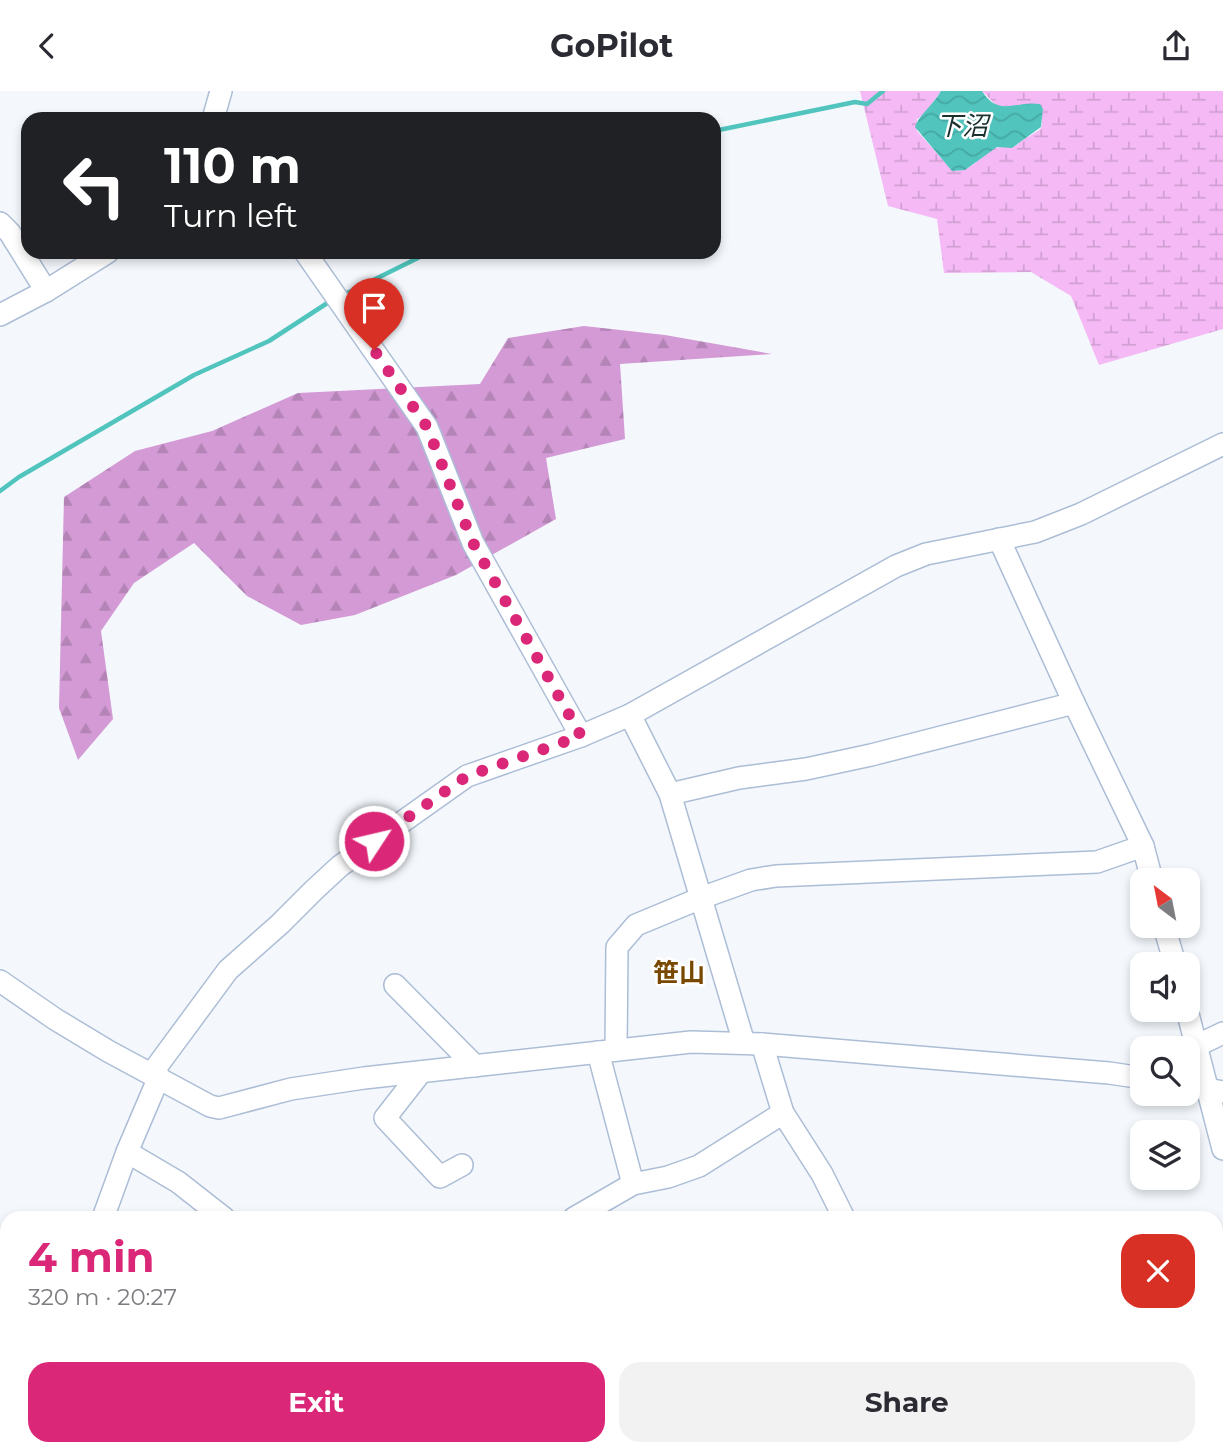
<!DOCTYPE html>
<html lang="en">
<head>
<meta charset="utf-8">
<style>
  body { margin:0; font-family:Montserrat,"Noto Sans JP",sans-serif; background:#f2f2f3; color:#2b2b33; height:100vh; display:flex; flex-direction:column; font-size:26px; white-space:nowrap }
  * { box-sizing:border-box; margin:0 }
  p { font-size:23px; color:#7c7c81 }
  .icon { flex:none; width:38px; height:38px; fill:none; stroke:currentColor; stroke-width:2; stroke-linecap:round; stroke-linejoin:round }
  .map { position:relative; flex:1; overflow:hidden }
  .drawer { position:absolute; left:0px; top:1120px; width:1223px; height:245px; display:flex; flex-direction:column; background:#fff; border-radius:21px 21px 0 0; box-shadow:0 4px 10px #0003 }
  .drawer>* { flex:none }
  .top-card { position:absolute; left:21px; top:21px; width:700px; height:147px; border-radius:21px; box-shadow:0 4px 10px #0003; background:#202124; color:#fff; overflow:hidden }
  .needle { width:46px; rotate:328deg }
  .tools { position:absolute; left:1130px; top:777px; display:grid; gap:14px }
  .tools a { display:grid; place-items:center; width:70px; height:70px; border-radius:14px; background:#fff; box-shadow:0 4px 10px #0003; font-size:35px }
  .pin { position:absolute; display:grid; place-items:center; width:60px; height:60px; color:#fff; margin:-72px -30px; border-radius:50% 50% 50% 0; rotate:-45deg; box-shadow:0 0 7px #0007 }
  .pin .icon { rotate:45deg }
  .me { position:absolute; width:77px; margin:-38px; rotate:55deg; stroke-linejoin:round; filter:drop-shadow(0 0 5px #0008) }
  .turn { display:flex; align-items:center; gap:24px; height:147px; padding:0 28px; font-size:32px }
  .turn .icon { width:91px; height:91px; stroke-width:2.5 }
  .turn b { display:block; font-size:49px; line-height:60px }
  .round { display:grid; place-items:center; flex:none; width:74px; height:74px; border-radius:21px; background:#f2f2f3 }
  .head { display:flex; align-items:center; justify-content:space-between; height:119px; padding:0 28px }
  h1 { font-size:42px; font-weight:700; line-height:52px; color:#db2777 }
  .primary-button { display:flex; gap:14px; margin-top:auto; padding:14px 28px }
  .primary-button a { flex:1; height:80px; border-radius:21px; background:#db2777; color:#fff; font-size:28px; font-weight:700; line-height:80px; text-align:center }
  .primary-button a+a { background:#f2f2f3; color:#2b2b33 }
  header { display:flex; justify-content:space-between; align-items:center; height:91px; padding:0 28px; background:#fff; font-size:32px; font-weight:700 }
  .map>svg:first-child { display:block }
</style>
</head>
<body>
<header><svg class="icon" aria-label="back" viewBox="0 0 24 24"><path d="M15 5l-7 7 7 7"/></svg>GoPilot<svg class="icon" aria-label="share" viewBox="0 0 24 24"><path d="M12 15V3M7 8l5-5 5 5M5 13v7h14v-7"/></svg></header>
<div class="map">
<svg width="1223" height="1365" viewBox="0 0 1223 1365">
  <defs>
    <pattern id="forest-firs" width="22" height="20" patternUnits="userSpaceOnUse" patternTransform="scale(1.75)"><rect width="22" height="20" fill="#d39ad5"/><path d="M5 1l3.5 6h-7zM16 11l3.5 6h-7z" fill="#b484b7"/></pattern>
    <pattern id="wetland-marsh" width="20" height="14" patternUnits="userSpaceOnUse" patternTransform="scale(1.75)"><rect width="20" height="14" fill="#f5baf6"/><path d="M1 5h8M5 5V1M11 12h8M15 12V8" fill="none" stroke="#d19fd3"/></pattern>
    <pattern id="water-waves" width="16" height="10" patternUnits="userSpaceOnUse" patternTransform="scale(1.75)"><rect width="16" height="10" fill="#50c4bd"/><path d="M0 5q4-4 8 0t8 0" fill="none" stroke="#45a8a2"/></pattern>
  </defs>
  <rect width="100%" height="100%" fill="#f4f8fd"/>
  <polygon fill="url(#forest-firs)" points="584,235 665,244 772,263 620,273 625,348 546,367 556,428 456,484 355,524 301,534 247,505 194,452 134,492 101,540 113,628 78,669 59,617 64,406 135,360 212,340 298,302 480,293 508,247"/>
  <path fill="url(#wetland-marsh)" d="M860,0h81l-15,22 -9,6v12l35,39c19,3 26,-12 41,-21 6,-3 16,-2 23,-3 6,-8 22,-13 25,-18 2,-5 0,-13 2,-19l-46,-3 -15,-15h241v238l-124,36 -28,-69 -40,-24 -87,1 -7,-54 -49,-13z"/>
  <path fill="url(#water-waves)" d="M941,0h41c17,27 34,9 58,13l3,5 -2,18 -29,21 -15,-1 -32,23 -13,1 -37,-44c3,-11 19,-23 26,-36z"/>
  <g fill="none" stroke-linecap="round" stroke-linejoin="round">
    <g stroke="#50c4bd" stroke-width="4.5">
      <polyline points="714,40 855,11 867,13 883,0"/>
      <polyline points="343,204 430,161"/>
      <polyline points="0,400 19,386 194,284 269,250 332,209"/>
    </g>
    <defs>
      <g id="minor">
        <polyline points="213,28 221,0"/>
        <polyline points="0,132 10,142 46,200"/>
        <polyline points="305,161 427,336 473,452 581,645"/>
        <polyline points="0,224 46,200 108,161"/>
        <polyline points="999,448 1074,612 1143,755 1152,789"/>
        <polyline points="630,624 670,703 744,952"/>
        <polyline points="670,703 739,687 806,678 871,664 1074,612"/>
        <polyline points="1164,835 1175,873"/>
        <polyline points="0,890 55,928 108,960 210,1015 219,1017 291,998 364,987 691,951 762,953 1109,982 1143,987"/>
        <polyline points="395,894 475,975"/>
        <polyline points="1187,919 1223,1058"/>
        <polyline points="762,953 783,1022 822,1083 844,1127"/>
        <polyline points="1196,955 1223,942"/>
        <polyline points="616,959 617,856 636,834 701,807 751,789 776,785 1097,771 1143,755"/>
        <polyline points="598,961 633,1093"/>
        <polyline points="421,981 385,1027 440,1086 462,1074"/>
        <polyline points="152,982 228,879 280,833 314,799 340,775 467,685 581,645 630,624 896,475 926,463 1035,441 1081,423 1223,353"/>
        <polyline points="1188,995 1223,1001"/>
        <polyline points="127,1061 178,1091 224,1127"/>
        <polyline points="103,1127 127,1061 159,986"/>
        <polyline points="574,1127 633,1093 668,1086 699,1075 783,1022"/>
        <polyline points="1216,1228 1223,1198"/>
        <polyline points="0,1251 7,1244"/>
        <polyline points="264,1358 271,1365"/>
        <polyline points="526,1358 535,1365"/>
        <polyline points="982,1358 986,1365"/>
        <polyline points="1014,1365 1041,1358"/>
      </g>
    </defs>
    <use href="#minor" stroke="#acbdd6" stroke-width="24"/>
    <use href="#minor" stroke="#fff" stroke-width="21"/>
  </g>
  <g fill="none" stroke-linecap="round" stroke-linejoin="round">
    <polyline stroke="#db2777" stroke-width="12" stroke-dasharray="0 21.6" points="374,750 467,685 581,645 473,452 427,336 374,259"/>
  </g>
  <g text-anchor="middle" stroke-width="5" stroke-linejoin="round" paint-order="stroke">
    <g font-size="26" font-style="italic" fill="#1c312f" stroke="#fff">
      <text x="962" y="44">下沼</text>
    </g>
    <g font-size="26" font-weight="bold" fill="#794800" stroke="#fff">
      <text x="679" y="891">笹山</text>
    </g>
  </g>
</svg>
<div class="tools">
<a><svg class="needle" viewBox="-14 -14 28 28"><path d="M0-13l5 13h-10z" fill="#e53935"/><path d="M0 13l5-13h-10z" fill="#7c7c81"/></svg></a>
<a><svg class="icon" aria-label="sound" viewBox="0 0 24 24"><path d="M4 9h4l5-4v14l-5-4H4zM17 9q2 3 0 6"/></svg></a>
<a><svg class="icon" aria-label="search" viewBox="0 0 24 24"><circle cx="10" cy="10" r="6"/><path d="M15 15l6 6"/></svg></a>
<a><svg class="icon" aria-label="layers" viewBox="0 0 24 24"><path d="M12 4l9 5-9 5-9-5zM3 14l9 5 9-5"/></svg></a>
</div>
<div class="pin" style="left:374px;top:259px;background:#d93025"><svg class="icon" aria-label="arrive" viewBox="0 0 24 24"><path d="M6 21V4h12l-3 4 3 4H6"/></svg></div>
<svg class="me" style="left:374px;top:750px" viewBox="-20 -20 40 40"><circle r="17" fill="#db2777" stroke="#fff" stroke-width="3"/><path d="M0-11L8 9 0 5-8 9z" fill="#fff"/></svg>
<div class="top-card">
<div class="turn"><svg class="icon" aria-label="left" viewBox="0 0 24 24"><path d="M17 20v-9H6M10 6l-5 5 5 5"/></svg><div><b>110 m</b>Turn left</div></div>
</div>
<section class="drawer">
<div class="head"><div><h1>4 min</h1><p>320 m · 20:27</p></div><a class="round" style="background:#d93025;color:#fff"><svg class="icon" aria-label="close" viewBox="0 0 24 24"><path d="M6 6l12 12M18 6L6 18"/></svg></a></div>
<div class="primary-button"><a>Exit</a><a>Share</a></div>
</section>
</div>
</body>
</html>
